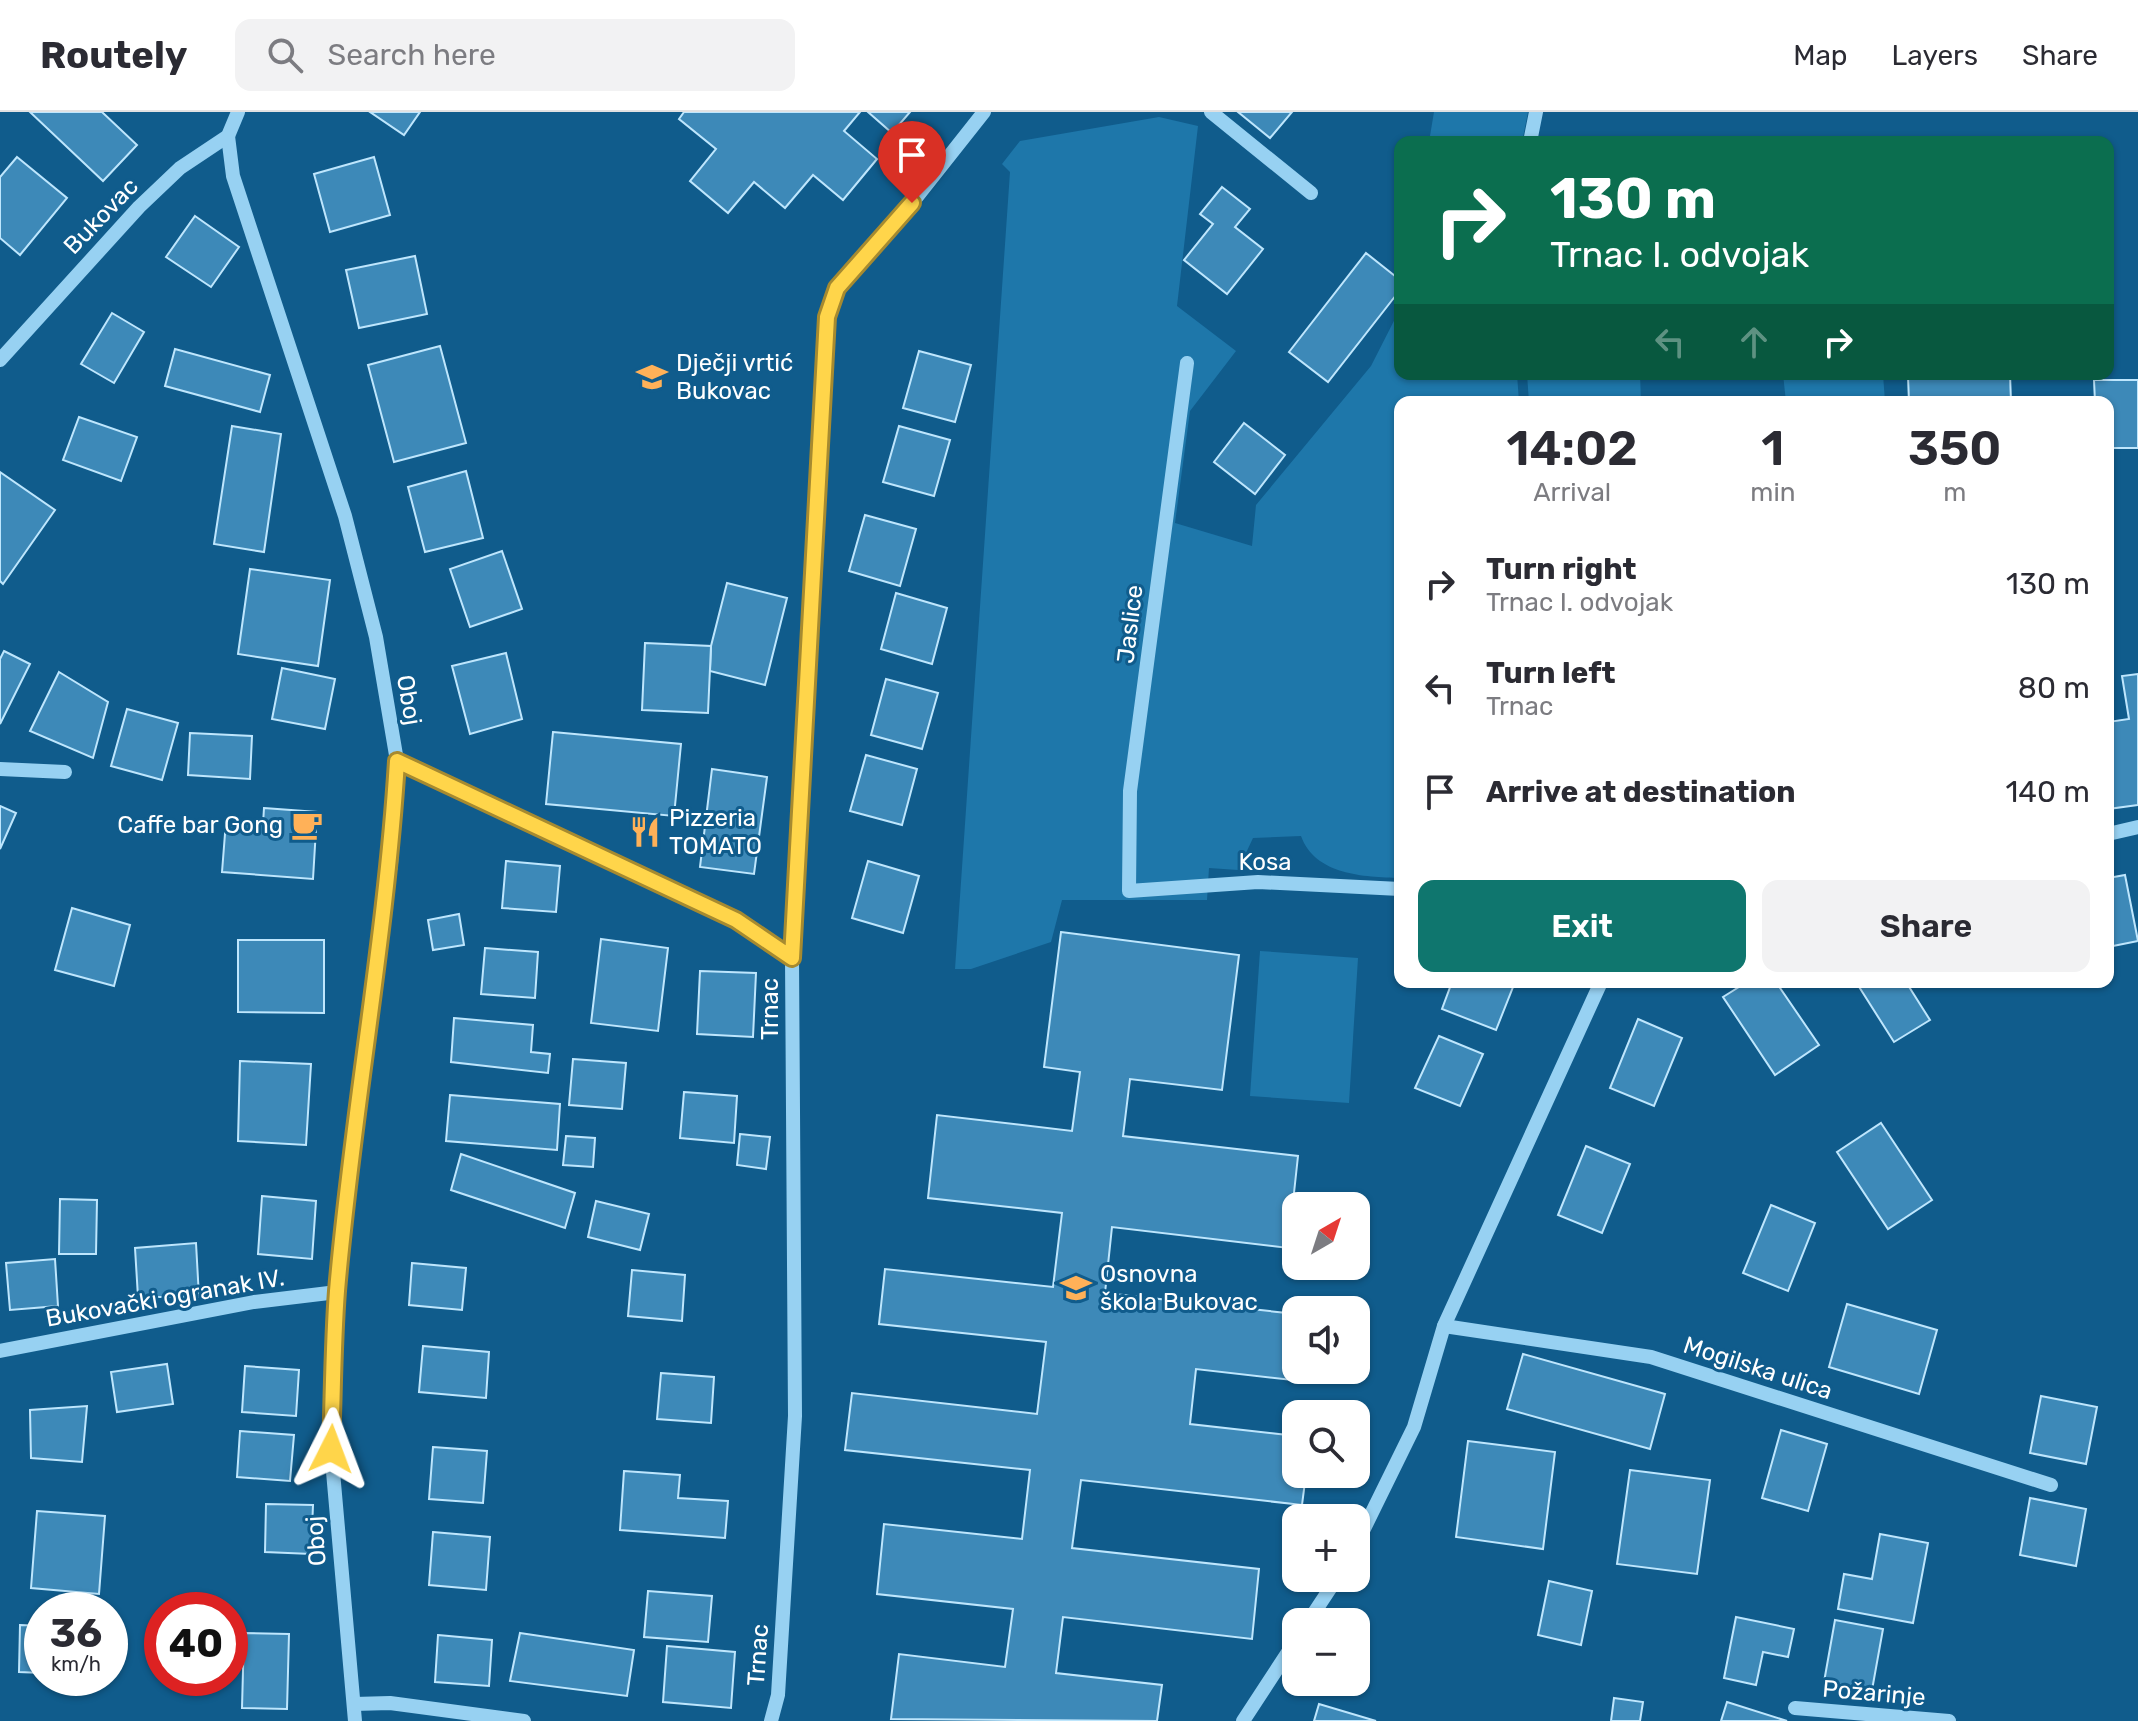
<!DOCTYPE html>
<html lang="en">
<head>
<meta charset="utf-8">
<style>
  body { margin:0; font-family:Rubik,sans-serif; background:#f2f2f3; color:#2b2b33; height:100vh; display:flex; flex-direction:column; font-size:30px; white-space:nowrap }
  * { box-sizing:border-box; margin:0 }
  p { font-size:26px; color:#7c7c81 }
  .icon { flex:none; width:44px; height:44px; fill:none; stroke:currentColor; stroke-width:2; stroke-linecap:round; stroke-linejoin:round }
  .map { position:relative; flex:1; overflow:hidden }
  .side { position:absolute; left:1394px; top:284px; width:720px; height:592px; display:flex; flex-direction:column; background:#fff; border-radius:16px; box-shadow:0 2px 6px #0004 }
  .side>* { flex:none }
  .guide { position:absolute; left:1394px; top:24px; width:720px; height:244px; border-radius:16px; box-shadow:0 2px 6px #0004; background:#0b6e4f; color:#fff; overflow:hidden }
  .needle { width:52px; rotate:39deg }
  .fabs { position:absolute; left:1282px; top:1080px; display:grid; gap:16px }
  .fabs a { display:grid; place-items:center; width:88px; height:88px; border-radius:16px; background:#fff; box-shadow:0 2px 6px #0004; font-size:40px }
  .speed { position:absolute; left:24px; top:1480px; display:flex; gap:16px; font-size:40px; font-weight:700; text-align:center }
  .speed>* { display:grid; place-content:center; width:104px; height:104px; border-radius:50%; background:#fff; box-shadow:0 2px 6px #0004; line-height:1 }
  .speed small { font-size:20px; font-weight:400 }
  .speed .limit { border:12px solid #d22; background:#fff; color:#111 }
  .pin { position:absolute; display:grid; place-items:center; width:68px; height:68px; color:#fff; margin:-82px -34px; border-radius:50% 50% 50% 0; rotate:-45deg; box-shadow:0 0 8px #0007 }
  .pin .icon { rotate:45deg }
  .me { position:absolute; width:88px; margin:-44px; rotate:3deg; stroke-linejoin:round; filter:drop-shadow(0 0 6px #0008) }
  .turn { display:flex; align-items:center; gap:28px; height:168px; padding:0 24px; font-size:36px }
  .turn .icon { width:104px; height:104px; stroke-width:2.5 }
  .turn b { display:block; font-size:56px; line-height:68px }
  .lanes { display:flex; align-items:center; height:76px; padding:0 24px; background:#0003; justify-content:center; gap:40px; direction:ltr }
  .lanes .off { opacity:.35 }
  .eta { display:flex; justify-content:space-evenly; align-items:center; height:136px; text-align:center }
  .eta b { font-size:48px; font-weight:600; line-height:56px }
  .button { display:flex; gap:16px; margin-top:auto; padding:16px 24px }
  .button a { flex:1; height:92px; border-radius:16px; background:#0f766e; color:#fff; font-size:32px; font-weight:600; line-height:92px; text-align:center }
  .button a+a { background:#f2f2f3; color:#2b2b33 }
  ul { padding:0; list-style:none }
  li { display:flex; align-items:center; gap:24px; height:104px; padding:0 24px }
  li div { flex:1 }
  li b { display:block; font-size:30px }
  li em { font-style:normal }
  header { display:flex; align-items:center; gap:48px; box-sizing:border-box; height:112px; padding:0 40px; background:#fff; border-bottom:2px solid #e1e1e2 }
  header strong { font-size:38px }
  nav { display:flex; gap:44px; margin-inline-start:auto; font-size:28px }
  .search { width:560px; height:72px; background:#f2f2f3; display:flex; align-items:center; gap:20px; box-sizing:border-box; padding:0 28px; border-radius:16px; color:#7c7c81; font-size:30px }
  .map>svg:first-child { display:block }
</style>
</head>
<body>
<header>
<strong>Routely</strong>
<div class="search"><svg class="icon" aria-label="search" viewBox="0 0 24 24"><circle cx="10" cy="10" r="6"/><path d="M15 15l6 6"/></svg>Search here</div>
<nav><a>Map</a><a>Layers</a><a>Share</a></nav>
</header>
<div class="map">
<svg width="2138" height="1609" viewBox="0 0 2138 1609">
  <rect width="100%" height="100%" fill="#105c8c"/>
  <g fill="#1e77aa">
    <polygon points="1434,0 1528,0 1522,30 1429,30"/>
    <path d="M1159,5l39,9 -21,180 59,45 -46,60 -15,112 77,23 4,-41 115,-139 29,-57v65h117l2,28h-119v476c-36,-1 -85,-3 -99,-42l-48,2 -15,32 -29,-2 -2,32h-145l-11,42 -80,27h-16l55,-797 -8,-8 18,-23z"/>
    <polygon points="1527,262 1640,262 1641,290 1529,290"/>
    <polygon points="1783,262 1883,262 1885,290 1786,290"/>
    <polygon points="1260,839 1358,846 1349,991 1250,984"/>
  </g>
  <g fill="#3d89b8" stroke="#bee6fd" stroke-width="2">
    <polygon points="30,0 102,0 137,33 103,69"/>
    <polygon points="370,0 420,0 404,23"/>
    <polygon points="684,0 860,0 844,19 877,47 843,88 813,63 785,96 754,70 728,101 690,69 716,37 679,7"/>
    <polygon points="868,0 910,0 892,21"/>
    <polygon points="1238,0 1292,0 1270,26"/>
    <polygon points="17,45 67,86 20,143 0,126 0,65"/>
    <polygon points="374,45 390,103 330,120 314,62"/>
    <polygon points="1222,75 1250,97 1235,115 1263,137 1227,182 1184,148 1213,112 1200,102"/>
    <polygon points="195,104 239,135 211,175 166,145"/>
    <polygon points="1366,141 1400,168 1400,178 1328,270 1289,240"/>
    <polygon points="415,144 427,202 359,216 346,158"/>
    <polygon points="112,201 144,220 114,271 81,252"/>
    <polygon points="440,234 466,331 394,350 368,253"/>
    <polygon points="175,237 270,263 260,300 165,274"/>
    <polygon points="919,239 971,253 955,310 903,296"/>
    <polygon points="2010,262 2011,290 1909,290 1908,264"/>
    <polygon points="2094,268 2138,268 2138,336 2108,336 2108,290 2095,290"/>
    <polygon points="79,305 137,325 121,369 63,348"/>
    <polygon points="1244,311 1285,343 1255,382 1214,350"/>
    <polygon points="232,314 281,322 264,440 214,432"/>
    <polygon points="899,314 950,328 934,384 883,370"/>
    <polygon points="466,359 483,426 425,440 408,375"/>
    <polygon points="0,360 55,398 3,472 0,469"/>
    <polygon points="865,403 916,417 900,474 849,459"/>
    <polygon points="502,439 522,497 470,515 450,457"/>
    <polygon points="250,457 330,468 318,554 238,542"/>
    <polygon points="727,471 787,486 765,573 710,559 711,534"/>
    <polygon points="896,481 947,496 932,552 881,537"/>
    <polygon points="645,531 711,534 708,601 642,598"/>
    <polygon points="4,539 30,552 0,612 0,547"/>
    <polygon points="506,541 522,607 470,622 452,554"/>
    <polygon points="282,556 335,567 325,617 272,607"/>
    <polygon points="59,560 108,590 93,646 30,619"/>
    <polygon points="2138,562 2138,693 2108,697 2108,610 2129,607 2122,564"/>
    <polygon points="886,567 938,581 922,637 871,623"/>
    <polygon points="127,597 178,611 162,668 111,654"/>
    <polygon points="553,620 681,632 674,704 546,692"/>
    <polygon points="190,621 252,624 250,667 188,663"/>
    <polygon points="866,643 917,657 902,713 850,699"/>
    <polygon points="712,657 767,665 754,762 700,755"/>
    <polygon points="0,694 16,701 0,737"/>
    <polygon points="264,696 317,700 313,767 222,760 226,709 263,712"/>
    <polygon points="506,749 560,754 556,800 502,796"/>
    <polygon points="868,749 919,764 903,821 852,806"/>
    <polygon points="2125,763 2138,829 2108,835 2108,766"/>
    <polygon points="72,796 130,813 114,874 55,858"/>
    <polygon points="459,802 464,833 433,838 428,808"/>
    <polygon points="1061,820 1239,843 1222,978 1130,967 1123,1024 1298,1044 1288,1136 1112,1115 1105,1181 1296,1202 1296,1258 1302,1258 1301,1269 1196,1257 1190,1312 1296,1324 1296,1362 1306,1362 1302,1393 1081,1368 1072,1436 1259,1457 1252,1527 1063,1505 1056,1561 1162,1573 1157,1609 891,1607 899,1542 1005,1555 1013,1497 877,1482 884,1412 1022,1427 1030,1358 845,1338 852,1281 1037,1302 1046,1230 879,1212 885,1157 1053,1175 1062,1101 928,1086 937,1003 1072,1019 1080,960 1044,955"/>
    <polygon points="601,827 668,836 658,919 591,911"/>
    <polygon points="238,828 324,828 324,901 238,900"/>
    <polygon points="485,836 538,840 535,886 481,882"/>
    <polygon points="700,859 756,861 753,925 697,922"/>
    <polygon points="1452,870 1515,870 1496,918 1442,897"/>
    <polygon points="1747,870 1776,870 1819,933 1775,963 1723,885"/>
    <polygon points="1856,870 1906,870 1930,908 1894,930"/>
    <polygon points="454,906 533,913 531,940 550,942 548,961 451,950"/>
    <polygon points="1638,907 1682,926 1654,994 1610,976"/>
    <polygon points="1439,924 1483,942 1460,994 1415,976"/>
    <polygon points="573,947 626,951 622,997 569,993"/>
    <polygon points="240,949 311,952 306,1033 238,1029"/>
    <polygon points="684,980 737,984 734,1031 680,1026"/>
    <polygon points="450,983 560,992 557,1038 446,1029"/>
    <polygon points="1881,1011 1932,1088 1888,1117 1837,1040"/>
    <polygon points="740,1022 770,1025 766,1057 737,1053"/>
    <polygon points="566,1024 595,1026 593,1055 563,1053"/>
    <polygon points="1586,1034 1630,1052 1602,1121 1558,1103"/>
    <polygon points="461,1042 575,1081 565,1116 451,1078"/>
    <polygon points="262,1084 316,1089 312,1147 258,1142"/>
    <polygon points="60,1087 97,1088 96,1142 59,1142"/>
    <polygon points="596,1089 649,1102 640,1138 588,1125"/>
    <polygon points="1771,1093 1815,1111 1788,1179 1743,1161"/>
    <polygon points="196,1131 199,1185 138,1185 135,1136"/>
    <polygon points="55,1147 58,1194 10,1198 6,1151"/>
    <polygon points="412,1151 466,1156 462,1198 409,1193"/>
    <polygon points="632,1158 685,1163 682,1209 628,1204"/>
    <polygon points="1847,1192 1937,1218 1919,1282 1829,1255"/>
    <polygon points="423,1234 489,1240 486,1286 419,1280"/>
    <polygon points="1523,1242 1665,1282 1650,1337 1507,1297"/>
    <polygon points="167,1252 173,1292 117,1300 111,1260"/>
    <polygon points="245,1254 299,1258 296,1304 242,1300"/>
    <polygon points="661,1261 714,1265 711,1311 657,1307"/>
    <polygon points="2041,1284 2097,1295 2086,1352 2030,1341"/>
    <polygon points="87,1294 82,1350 31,1346 30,1298"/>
    <polygon points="1781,1318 1827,1332 1808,1399 1762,1386"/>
    <polygon points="240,1319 294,1323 290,1369 237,1365"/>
    <polygon points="1468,1329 1555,1340 1543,1437 1456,1425"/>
    <polygon points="433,1335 487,1339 483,1391 429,1387"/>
    <polygon points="1630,1358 1710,1368 1697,1462 1617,1452"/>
    <polygon points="624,1359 680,1363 678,1386 728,1389 725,1426 620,1418"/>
    <polygon points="2030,1386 2086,1397 2076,1454 2020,1443"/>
    <polygon points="266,1392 313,1393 311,1442 265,1440"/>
    <polygon points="37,1399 105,1404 99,1482 31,1476"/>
    <polygon points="433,1420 490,1425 486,1478 429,1473"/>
    <polygon points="1880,1422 1928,1431 1913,1511 1838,1497 1844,1462 1872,1467"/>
    <polygon points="1549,1469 1592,1479 1581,1533 1538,1523"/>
    <polygon points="648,1479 712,1484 708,1530 644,1525"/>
    <polygon points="1736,1505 1794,1517 1788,1545 1763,1540 1756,1573 1724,1566"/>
    <polygon points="1835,1508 1883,1517 1872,1578 1824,1570"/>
    <polygon points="20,1513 42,1514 42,1561 19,1560"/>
    <polygon points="244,1521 289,1522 287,1597 242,1596"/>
    <polygon points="520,1521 634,1538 627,1584 510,1569"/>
    <polygon points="438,1523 492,1528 489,1574 435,1570"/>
    <polygon points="667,1534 735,1540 731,1596 663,1590"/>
    <polygon points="1614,1586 1643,1590 1640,1609 1611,1609"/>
    <polygon points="1727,1590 1787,1609 1721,1609"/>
    <polygon points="1319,1592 1376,1609 1314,1609"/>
  </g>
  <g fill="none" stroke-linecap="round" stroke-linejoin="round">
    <g stroke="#97d1f2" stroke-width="14">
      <polyline points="1211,0 1311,81"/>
      <polyline points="228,24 233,64 345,404 376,525 397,649 391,752 374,858 337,1180 331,1337 355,1609"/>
      <polyline points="1530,30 1536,0"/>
      <polyline points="0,248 139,95 180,56 228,24 238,0"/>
      <polyline points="1187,251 1130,679 1129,779 1258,770 1400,777"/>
      <polyline points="397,649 736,808 792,846"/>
      <polyline points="0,657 65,660"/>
      <polyline points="2108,722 2138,715"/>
      <polyline points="1444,1214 1651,1245 2051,1373"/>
      <polyline points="0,1239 254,1190 337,1180"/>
      <polyline points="1356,1433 1414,1315 1444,1214 1601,870"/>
      <polyline points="1308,1510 1337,1466"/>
      <polyline points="354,1592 390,1591 524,1609"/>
      <polyline points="1795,1596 1949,1609"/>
      <polyline points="771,1609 778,1583 795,1304 792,846 827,205 837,176 912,91 984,0"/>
      <polyline points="1243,1609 1296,1528"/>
    </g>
  </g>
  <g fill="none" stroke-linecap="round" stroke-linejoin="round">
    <defs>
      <path id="route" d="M331,1337c2,-52 2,-105 6,-158 15,-177 49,-352 60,-530l339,159 56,38 35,-641 10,-29 75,-85"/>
    </defs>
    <use href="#route" stroke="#a68a30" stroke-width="20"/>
    <use href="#route" stroke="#ffd54a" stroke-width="14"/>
  </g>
  <defs>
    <symbol id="school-bare" viewBox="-9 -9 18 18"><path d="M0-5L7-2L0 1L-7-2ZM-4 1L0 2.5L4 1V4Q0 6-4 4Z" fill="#ffb158" stroke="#105c8c" stroke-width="2.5" paint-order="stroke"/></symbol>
    <symbol id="cafe-bare" viewBox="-9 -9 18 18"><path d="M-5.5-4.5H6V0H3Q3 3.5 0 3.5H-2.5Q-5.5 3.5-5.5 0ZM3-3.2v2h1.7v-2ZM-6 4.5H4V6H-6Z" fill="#ffb158" stroke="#105c8c" stroke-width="2.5" paint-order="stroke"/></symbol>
    <symbol id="restaurant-bare" viewBox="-9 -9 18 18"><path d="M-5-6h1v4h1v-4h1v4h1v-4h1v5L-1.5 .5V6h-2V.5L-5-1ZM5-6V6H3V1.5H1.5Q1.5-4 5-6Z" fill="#ffb158" stroke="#105c8c" stroke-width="2.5" paint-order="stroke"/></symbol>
  </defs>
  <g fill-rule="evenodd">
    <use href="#school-bare" x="630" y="243" width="44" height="44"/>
    <use href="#cafe-bare" x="285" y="691" width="44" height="44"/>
    <use href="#restaurant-bare" x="623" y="698" width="44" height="44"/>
    <use href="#school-bare" x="1054" y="1154" width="44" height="44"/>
  </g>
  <g text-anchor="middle" stroke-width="6" stroke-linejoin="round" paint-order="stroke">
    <g font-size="24" fill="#fff" stroke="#105c8c">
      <text transform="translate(101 104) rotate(-46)" y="8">Bukovac</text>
      <text transform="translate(1130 512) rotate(-83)" y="8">Jaslice</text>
      <text transform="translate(409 588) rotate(80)" y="8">Oboj</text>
      <text x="1265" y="758">Kosa</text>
      <text transform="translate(770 897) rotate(-90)" y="8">Trnac</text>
      <text transform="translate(165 1186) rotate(-10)" y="8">Bukovački ogranak IV.</text>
      <text transform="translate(1758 1256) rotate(18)" y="8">Mogilska ulica</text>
      <text transform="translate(316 1429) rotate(-94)" y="8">Oboj</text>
      <text transform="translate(758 1543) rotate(-86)" y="8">Trnac</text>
      <text transform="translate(1874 1581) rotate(5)" y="8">Požarinje</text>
    </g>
    <g font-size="24" fill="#fff" stroke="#105c8c" text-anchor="start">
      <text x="676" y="259">Dječji vrtić<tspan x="676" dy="28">Bukovac</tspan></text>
      <text x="669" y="714">Pizzeria<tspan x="669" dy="28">TOMATO</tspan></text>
      <text x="283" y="721" text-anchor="end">Caffe bar Gong</text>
      <text x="1100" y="1170">Osnovna<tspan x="1100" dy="28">škola Bukovac</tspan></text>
    </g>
  </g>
</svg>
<div class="fabs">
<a><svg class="needle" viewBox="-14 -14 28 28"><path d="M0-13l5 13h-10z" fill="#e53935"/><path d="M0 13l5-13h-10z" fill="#7c7c81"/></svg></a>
<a><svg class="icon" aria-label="sound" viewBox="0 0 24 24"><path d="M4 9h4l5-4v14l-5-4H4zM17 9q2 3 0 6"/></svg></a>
<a><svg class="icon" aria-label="search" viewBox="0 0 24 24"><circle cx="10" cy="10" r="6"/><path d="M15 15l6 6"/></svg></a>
<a>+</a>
<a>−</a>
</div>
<div class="speed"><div>36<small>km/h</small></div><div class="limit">40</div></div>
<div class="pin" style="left:912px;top:91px;background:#d93025"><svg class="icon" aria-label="arrive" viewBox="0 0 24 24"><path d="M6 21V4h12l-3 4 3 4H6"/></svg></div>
<svg class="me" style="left:331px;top:1337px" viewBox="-20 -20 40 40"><path d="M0-17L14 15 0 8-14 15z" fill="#ffd54a" stroke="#fff" stroke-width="4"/></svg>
<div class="guide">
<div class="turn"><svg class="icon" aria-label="right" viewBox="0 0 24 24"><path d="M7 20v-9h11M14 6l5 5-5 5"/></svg><div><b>130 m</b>Trnac I. odvojak</div></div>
<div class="lanes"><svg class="icon off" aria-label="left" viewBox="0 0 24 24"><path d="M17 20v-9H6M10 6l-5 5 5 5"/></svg><svg class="icon off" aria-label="ahead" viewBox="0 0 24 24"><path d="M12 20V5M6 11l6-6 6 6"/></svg><svg class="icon" aria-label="right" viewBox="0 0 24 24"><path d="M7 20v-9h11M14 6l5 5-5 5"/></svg></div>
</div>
<section class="side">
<div class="eta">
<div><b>14:02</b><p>Arrival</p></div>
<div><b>1</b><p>min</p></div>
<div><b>350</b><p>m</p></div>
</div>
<ul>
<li><svg class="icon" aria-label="right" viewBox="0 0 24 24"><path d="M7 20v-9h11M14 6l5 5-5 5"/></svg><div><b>Turn right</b><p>Trnac I. odvojak</p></div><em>130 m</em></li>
<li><svg class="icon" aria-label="left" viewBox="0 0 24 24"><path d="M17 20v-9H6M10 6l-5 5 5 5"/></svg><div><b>Turn left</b><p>Trnac</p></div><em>80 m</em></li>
<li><svg class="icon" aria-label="arrive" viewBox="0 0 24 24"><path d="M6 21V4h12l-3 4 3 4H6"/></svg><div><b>Arrive at destination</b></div><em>140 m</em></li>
</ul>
<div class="button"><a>Exit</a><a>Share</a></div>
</section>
</div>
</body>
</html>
